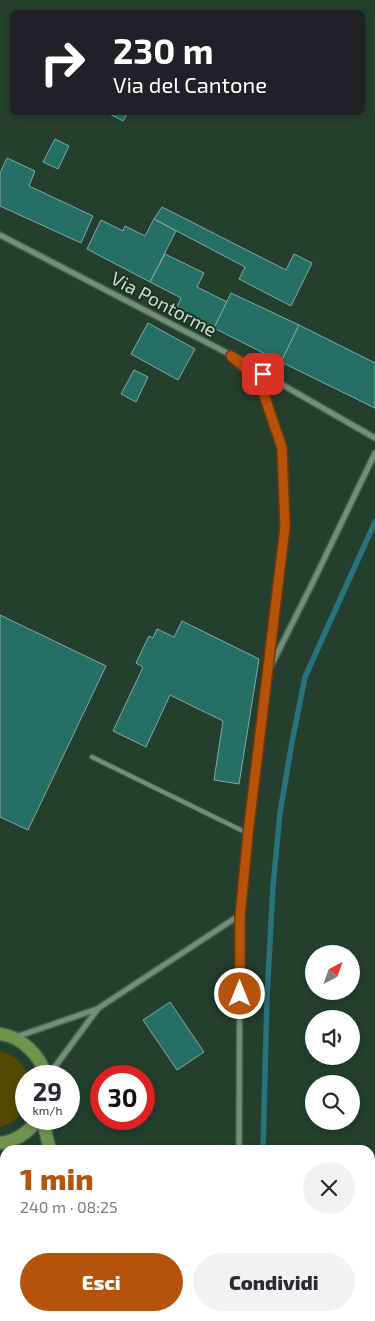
<!DOCTYPE html>
<html lang="it">
<head>
<meta charset="utf-8">
<style>
  body { margin:0; font-family:"Exo 2",sans-serif; background:#f2f2f3; color:#2b2b33; height:100vh; display:flex; flex-direction:column; font-size:19px; white-space:nowrap }
  * { box-sizing:border-box; margin:0 }
  p { font-size:16px; color:#7c7c81 }
  .icon { flex:none; width:28px; height:28px; fill:none; stroke:currentColor; stroke-width:2; stroke-linecap:round; stroke-linejoin:round }
  .map { position:relative; flex:1; overflow:hidden }
  .sheet { position:absolute; left:0px; top:1145px; width:375px; height:176px; display:flex; flex-direction:column; background:#fff; border-radius:15px 15px 0 0; box-shadow:0 2px 8px #0003 }
  .sheet>* { flex:none }
  .top-card { position:absolute; left:10px; top:10px; width:355px; height:105px; border-radius:8px; box-shadow:0 2px 8px #0003; background:#202124; color:#fff; overflow:hidden }
  .needle { width:32px; rotate:41deg }
  .buttons { position:absolute; left:305px; top:945px; display:grid; gap:10px }
  .buttons a { display:grid; place-items:center; width:55px; height:55px; border-radius:50%; background:#fff; box-shadow:0 2px 8px #0003; font-size:25px }
  .speed { position:absolute; left:15px; top:1065px; display:flex; gap:10px; font-size:25px; font-weight:700; text-align:center }
  .speed>* { display:grid; place-content:center; width:65px; height:65px; border-radius:50%; background:#fff; box-shadow:0 2px 8px #0003; line-height:1 }
  .speed small { font-size:12px; font-weight:400 }
  .speed .limit { border:8px solid #d22; background:#fff; color:#111 }
  .pin { position:absolute; display:grid; place-items:center; width:42px; height:42px; color:#fff; margin:-21px; border-radius:10px; box-shadow:0 2px 8px #0006 }
  .me { position:absolute; width:55px; margin:-28px; rotate:0deg; stroke-linejoin:round; filter:drop-shadow(0 0 4px #0008) }
  .turn { display:flex; align-items:center; gap:18px; height:105px; padding:0 20px; font-size:22px }
  .turn .icon { width:65px; height:65px; stroke-width:2.5 }
  .turn b { display:block; font-size:35px; line-height:42px }
  .round { display:grid; place-items:center; flex:none; width:52px; height:52px; border-radius:26px; background:#f2f2f3 }
  .overview { display:flex; align-items:center; justify-content:space-between; height:85px; padding:0 20px }
  h1 { font-size:30px; font-weight:800; line-height:38px; color:#b45309 }
  .action { display:flex; gap:10px; margin-top:auto; padding:10px 20px }
  .action a { flex:1; height:58px; border-radius:30px; background:#b45309; color:#fff; font-size:20px; font-weight:800; line-height:58px; text-align:center }
  .action a+a { background:#f2f2f3; color:#2b2b33 }
  .map>svg:first-child { display:block }
</style>
</head>
<body>
<div class="map">
<svg width="375" height="1321" viewBox="0 0 375 1321">
  <rect width="100%" height="100%" fill="#243f2e"/>
  <g fill="#534a01">
    <path d="M0,1051c13,4 24,12 28,25h-2c0,26 4,42 -26,51z"/>
    <polygon points="0,1179 5,1184 5,1316 94,1316 82,1321 0,1321"/>
  </g>
  <g fill="none" stroke-linecap="round" stroke-linejoin="round">
    <g stroke="#29737e" stroke-width="5.5">
      <polyline points="263,1150 267,997 273,886 280,813 292,742 305,677 375,522"/>
      <polyline points="268,1316 268,1321"/>
    </g>
  </g>
  <g fill="#266f65" stroke="#83aaa3">
    <polygon points="106,112 128,112 123,121"/>
    <polygon points="55,139 69,146 58,169 43,162"/>
    <polygon points="7,158 35,171 29,186 93,216 81,243 0,206 0,173"/>
    <polygon points="162,207 286,270 294,254 312,263 291,306 239,279 245,267 154,219"/>
    <polygon points="154,219 176,231 150,282 87,249 101,220 123,231 125,226 145,236"/>
    <polygon points="165,254 204,273 197,287 227,302 214,328 176,309 181,298 150,282"/>
    <polygon points="231,293 299,325 281,362 214,328"/>
    <polygon points="148,323 195,349 178,380 131,354"/>
    <polygon points="299,325 375,363 375,408 281,362"/>
    <polygon points="134,370 148,377 136,402 121,394"/>
    <polygon points="0,615 106,666 28,830 0,817"/>
    <polygon points="182,621 259,659 239,784 214,780 223,721 170,695 146,747 113,731 143,667 136,663 149,636 153,638 157,629 174,637"/>
    <polygon points="170,1002 204,1052 177,1070 143,1020"/>
  </g>
  <g fill="none" stroke-linecap="round" stroke-linejoin="round">
    <defs>
      <polyline id="service" points="92,757 249,834"/>
      <g id="minor">
        <polyline points="0,235 231,355 259,380 282,448 285,527 256,779 249,834 240,915 239,1150"/>
        <polyline points="241,361 375,438"/>
        <polyline points="271,666 314,580 375,453"/>
        <polyline points="16,1037 97,1009 240,915"/>
        <polyline points="48,1076 97,1010"/>
        <polyline points="370,1175 375,1176"/>
        <polyline points="246,1316 246,1321"/>
      </g>
      <g id="primary">
        <path d="M0,1034c22,3 40,21 46,42"/>
        <polyline points="44,1119 45,1130 50,1150"/>
        <path d="M0,1143c16,-2 29,-11 38,-24"/>
        <polyline points="0,1163 5,1167"/>
        <polyline points="124,1316 126,1321"/>
      </g>
    </defs>
    <use href="#service" stroke="#455c4e" stroke-width="6"/>
    <use href="#minor" stroke="#455c4e" stroke-width="8"/>
    <use href="#primary" stroke="#455c4e" stroke-width="15"/>
    <use href="#service" stroke="#728f7b" stroke-width="4"/>
    <use href="#minor" stroke="#728f7b" stroke-width="5"/>
    <use href="#primary" stroke="#71944d" stroke-width="12"/>
  </g>
  <g fill="none" stroke-linecap="round" stroke-linejoin="round">
    <defs>
      <polyline id="route" points="240,994 240,916 248,834 285,527 282,448 259,380 231,356 263,374"/>
    </defs>
    <use href="#route" stroke="#753606" stroke-width="12"/>
    <use href="#route" stroke="#b45309" stroke-width="9"/>
  </g>
  <g text-anchor="middle" stroke-width="4" stroke-linejoin="round" paint-order="stroke">
    <g font-size="19" fill="#cbdbd0" stroke="#1a3424">
      <text transform="translate(164 304) rotate(28)" y="7">Via Pontorme</text>
    </g>
  </g>
</svg>
<div class="buttons">
<a><svg class="needle" viewBox="-14 -14 28 28"><path d="M0-13l5 13h-10z" fill="#e53935"/><path d="M0 13l5-13h-10z" fill="#7c7c81"/></svg></a>
<a><svg class="icon" aria-label="sound" viewBox="0 0 24 24"><path d="M4 9h4l5-4v14l-5-4H4zM17 9q2 3 0 6"/></svg></a>
<a><svg class="icon" aria-label="search" viewBox="0 0 24 24"><circle cx="10" cy="10" r="6"/><path d="M15 15l6 6"/></svg></a>
</div>
<div class="speed"><div>29<small>km/h</small></div><div class="limit">30</div></div>
<div class="pin" style="left:263px;top:374px;background:#d93025"><svg class="icon" aria-label="arrive" viewBox="0 0 24 24"><path d="M6 21V4h12l-3 4 3 4H6"/></svg></div>
<svg class="me" style="left:240px;top:994px" viewBox="-20 -20 40 40"><circle r="17" fill="#b45309" stroke="#fff" stroke-width="3"/><path d="M0-11L8 9 0 5-8 9z" fill="#fff"/></svg>
<div class="top-card">
<div class="turn"><svg class="icon" aria-label="right" viewBox="0 0 24 24"><path d="M7 20v-9h11M14 6l5 5-5 5"/></svg><div><b>230 m</b>Via del Cantone</div></div>
</div>
<section class="sheet">
<div class="overview"><div><h1>1 min</h1><p>240 m · 08:25</p></div><a class="round"><svg class="icon" aria-label="close" viewBox="0 0 24 24"><path d="M6 6l12 12M18 6L6 18"/></svg></a></div>
<div class="action"><a>Esci</a><a>Condividi</a></div>
</section>
</div>
</body>
</html>
